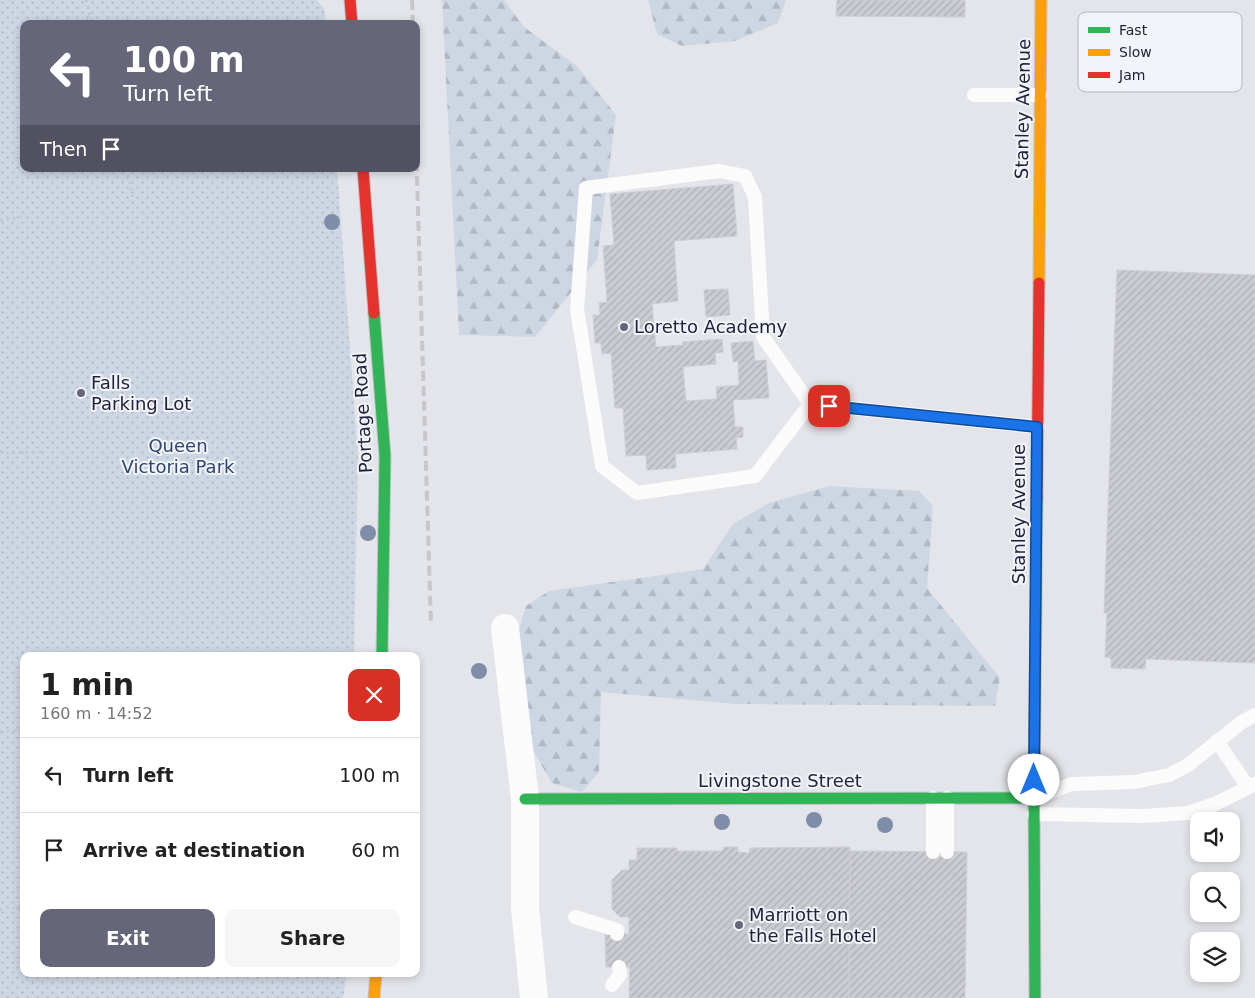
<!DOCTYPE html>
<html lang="en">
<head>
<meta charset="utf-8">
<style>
  body { margin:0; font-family:"DejaVu Sans",sans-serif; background:#f6f6f6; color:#222; height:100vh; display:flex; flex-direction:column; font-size:19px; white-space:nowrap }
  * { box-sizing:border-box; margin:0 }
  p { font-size:16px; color:#767676 }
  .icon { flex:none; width:28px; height:28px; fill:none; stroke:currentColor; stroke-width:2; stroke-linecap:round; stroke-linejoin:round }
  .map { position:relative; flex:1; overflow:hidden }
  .side { position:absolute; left:20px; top:652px; width:400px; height:325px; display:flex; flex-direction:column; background:#fff; border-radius:10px; box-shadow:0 2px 8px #0003 }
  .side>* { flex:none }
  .top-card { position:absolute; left:20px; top:20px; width:400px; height:152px; border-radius:10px; box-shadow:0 2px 8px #0003; background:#66667a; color:#fff; overflow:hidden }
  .controls { position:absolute; left:1190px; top:812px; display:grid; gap:10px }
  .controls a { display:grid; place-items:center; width:50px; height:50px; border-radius:10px; background:#fff; box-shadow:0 2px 8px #0003; font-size:25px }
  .pin { position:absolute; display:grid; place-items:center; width:42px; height:42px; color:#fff; margin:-21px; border-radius:10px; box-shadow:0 2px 8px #0006 }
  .me { position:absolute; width:55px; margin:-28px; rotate:0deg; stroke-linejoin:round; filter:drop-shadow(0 0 4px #0008) }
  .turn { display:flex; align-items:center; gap:18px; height:105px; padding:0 20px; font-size:22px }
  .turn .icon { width:65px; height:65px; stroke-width:2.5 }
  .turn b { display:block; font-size:35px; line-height:42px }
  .then { display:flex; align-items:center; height:48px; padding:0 20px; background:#0003; gap:10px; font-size:19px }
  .round { display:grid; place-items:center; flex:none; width:52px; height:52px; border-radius:10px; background:#f6f6f6 }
  .overview { display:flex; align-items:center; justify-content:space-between; height:85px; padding:0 20px }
  h1 { font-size:30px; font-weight:800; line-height:38px }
  .primary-button { display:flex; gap:10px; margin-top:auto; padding:10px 20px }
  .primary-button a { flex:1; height:58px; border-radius:10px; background:#66667a; color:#fff; font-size:20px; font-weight:800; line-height:58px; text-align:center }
  .primary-button a+a { background:#f6f6f6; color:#222 }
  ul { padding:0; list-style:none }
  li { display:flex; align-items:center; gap:15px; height:75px; padding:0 20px; border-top:1px solid #e0e0e0 }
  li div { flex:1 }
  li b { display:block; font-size:19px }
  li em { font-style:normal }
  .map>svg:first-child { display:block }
</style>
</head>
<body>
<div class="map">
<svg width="1255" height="998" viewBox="0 0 1255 998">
  <defs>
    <pattern id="forest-firs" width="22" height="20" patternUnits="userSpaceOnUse" patternTransform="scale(1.25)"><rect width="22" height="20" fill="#cdd7e3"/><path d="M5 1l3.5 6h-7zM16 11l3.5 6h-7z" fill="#b0b8c4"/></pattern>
    <pattern id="park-dots" width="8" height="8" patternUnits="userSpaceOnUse" patternTransform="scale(1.25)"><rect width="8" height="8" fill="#cdd7e3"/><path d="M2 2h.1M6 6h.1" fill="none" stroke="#b0b8c4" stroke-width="1.8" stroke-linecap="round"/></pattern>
    <pattern id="building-hatch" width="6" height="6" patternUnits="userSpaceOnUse" patternTransform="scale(1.25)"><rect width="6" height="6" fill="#cbccd1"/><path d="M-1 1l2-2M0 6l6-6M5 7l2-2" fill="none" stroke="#aeafb4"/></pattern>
  </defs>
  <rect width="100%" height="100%" fill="#e4e5ea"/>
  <g fill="url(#forest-firs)">
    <polygon points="442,0 504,0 524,27 577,66 616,115 597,260 535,337 459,335"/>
    <polygon points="648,0 786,0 778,23 735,41 682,46 657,34"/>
    <polygon points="829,486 919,491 933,506 927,588 1000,678 995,706 735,704 601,692 599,772 582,792 552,783 517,723 519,629 526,606 549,591 703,569 733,524 769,503"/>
  </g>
  <polygon fill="url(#park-dots)" points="0,0 317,0 325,10 326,24 24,24 24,169 337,169 358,457 354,656 24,656 24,974 347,974 343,998 0,998"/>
  <g fill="url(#building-hatch)" stroke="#cdced3">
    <polygon points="837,0 965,0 965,17 836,16"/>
    <polygon points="733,184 737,236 674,241 678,301 652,304 656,347 683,345 683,342 722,339 723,352 715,353 716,364 683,367 686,401 717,399 716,387 739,385 738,361 733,362 731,343 753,341 755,361 766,360 769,398 733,400 735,427 743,427 743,437 736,438 737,449 675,454 676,468 647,470 646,455 626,456 623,408 615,408 611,353 602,354 601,343 595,343 593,315 600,315 599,303 607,302 603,246 614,245 610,194"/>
    <polygon points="1117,270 1255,275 1255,663 1146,659 1145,669 1111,668 1111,658 1105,657 1107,613 1104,613"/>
    <polygon points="728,289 730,315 706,317 704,290"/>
    <polygon points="723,847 738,847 738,852 749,853 750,848 850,847 849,998 629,998 630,967 606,967 605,934 629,934 629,917 620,917 612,909 612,880 622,870 629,870 629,860 637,860 637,848 677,848 677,851 723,851"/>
    <polygon points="850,851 967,852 965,998 849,998"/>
  </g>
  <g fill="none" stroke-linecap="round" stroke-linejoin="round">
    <defs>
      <g id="fast">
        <polyline points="374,313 385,456 382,656"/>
        <polyline points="525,799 1034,798"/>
        <polyline points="1035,998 1034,798 1037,499"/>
      </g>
      <g id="slow">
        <polyline points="1039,283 1041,0"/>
        <polyline points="374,998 376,974"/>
      </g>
      <g id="jam">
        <polyline points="350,0 352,24"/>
        <polyline points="363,169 374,313"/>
        <polyline points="1037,499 1039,283"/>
      </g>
    </defs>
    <use href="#fast" stroke="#c1c2ca" stroke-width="13"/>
    <use href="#slow" stroke="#c1c2ca" stroke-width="13"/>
    <use href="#jam" stroke="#c1c2ca" stroke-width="13"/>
    <g stroke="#c5c5cd" stroke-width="3" stroke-dasharray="2.5 4" stroke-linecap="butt">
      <polyline points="86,0 92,24"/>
      <polyline points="127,169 133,198"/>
      <polyline points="0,220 22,217"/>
      <polyline points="0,451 5,453 41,452"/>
      <polyline points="0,732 24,730"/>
      <polyline points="0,910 9,907 24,910"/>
    </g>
    <g stroke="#fbfbfc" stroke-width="14">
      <polyline points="974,95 1040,95"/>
      <polyline points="810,404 763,337 755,197 745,176 719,171 586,188 577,309 602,466 637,493 755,476 810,404 1037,427"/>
      <polyline points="1217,741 1248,787"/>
      <polyline points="1034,798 1072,784 1134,782 1169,775 1188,765 1242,722 1255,715"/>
      <polyline points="1034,814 1143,816 1188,813 1215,804 1255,784"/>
      <polyline points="933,852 933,798"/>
      <polyline points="947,852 947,798"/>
      <polyline points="575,917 617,930 617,934"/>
      <polyline points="612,985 620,975 619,967"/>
    </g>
    <polyline stroke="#fbfbfc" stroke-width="28" points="505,628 525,799 525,908 534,998"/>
    <use href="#fast" stroke="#30b455" stroke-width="11"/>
    <use href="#slow" stroke="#ff9f0a" stroke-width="11"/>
    <use href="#jam" stroke="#e5322d" stroke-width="11"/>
    <g stroke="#c7c7cb" stroke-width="4" stroke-dasharray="10 5" stroke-linecap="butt">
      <polyline points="412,0 413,24"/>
      <polyline points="416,146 431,625"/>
    </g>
  </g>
  <g fill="#7f8da9">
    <circle cx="332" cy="222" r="8"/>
    <circle cx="368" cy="533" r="8"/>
    <circle cx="479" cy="671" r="8"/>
    <circle cx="814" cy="820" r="8"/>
    <circle cx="722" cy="822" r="8"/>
    <circle cx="885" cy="825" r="8"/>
  </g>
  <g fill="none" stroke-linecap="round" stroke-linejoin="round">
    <defs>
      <polyline id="route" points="829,406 1037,427 1034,780"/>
    </defs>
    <use href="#route" stroke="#114b97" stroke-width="12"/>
    <use href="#route" stroke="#1a73e8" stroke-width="9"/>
  </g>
  <g fill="#66667a" stroke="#f3f4f9" stroke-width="2">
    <circle cx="624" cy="327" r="5"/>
    <circle cx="81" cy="393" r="5"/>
    <circle cx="739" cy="925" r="5"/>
  </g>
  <g text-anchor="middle" stroke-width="4" stroke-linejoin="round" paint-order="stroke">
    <g font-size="18" fill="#22223d" stroke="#f3f4f9">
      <text transform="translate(1023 109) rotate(-89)" y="6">Stanley Avenue</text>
      <text transform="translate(363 413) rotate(-93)" y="6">Portage Road</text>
      <text transform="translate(1019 514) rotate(-90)" y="6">Stanley Avenue</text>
      <text x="780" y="787">Livingstone Street</text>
    </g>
    <g font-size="18" fill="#22223d" stroke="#f3f4f9" text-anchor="start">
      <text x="634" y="333">Loretto Academy</text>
      <text x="91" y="389">Falls<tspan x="91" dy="21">Parking Lot</tspan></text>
      <text x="749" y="921">Marriott on<tspan x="749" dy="21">the Falls Hotel</tspan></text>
    </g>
    <g font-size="18" fill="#2d4574" stroke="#f3f4f9">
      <text x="178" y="452">Queen<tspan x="178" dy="21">Victoria Park</tspan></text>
    </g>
  </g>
  <rect x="1078" y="12" width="164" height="80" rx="8" fill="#f3f4f9" stroke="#b4b5c1" stroke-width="1"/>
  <rect x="1088" y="27" width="22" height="6" fill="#30b455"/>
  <rect x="1088" y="49" width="22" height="7" fill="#ff9f0a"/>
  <rect x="1088" y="72" width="22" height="6" fill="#e5322d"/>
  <g font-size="14" fill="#22223d">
    <text x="1119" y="35">Fast</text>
    <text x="1119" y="57">Slow</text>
    <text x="1119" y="80">Jam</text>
  </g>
</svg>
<div class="controls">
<a><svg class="icon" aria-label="sound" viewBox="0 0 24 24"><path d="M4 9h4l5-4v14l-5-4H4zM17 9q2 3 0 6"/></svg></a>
<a><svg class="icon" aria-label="search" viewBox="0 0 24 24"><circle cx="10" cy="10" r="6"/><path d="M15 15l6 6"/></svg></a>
<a><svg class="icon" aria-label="layers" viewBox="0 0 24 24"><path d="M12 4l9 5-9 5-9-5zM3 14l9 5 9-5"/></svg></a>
</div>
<div class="pin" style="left:829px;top:406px;background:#d93025"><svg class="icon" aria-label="arrive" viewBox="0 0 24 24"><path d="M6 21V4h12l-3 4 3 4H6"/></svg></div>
<svg class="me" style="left:1034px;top:780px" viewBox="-20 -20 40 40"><circle r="19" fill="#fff"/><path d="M0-13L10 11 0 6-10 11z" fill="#1a73e8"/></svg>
<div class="top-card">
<div class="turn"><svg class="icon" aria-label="left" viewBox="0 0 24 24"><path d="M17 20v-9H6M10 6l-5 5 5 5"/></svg><div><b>100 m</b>Turn left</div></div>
<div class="then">Then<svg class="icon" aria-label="arrive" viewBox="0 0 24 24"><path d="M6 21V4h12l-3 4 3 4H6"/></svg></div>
</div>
<section class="side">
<div class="overview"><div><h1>1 min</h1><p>160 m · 14:52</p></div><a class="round" style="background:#d93025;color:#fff"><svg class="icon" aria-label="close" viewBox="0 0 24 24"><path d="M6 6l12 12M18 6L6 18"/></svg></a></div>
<ul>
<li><svg class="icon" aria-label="left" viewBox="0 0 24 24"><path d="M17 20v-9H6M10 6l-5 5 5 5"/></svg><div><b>Turn left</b></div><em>100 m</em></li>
<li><svg class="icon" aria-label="arrive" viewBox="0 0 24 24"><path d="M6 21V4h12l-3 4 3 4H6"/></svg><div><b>Arrive at destination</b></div><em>60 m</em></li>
</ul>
<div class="primary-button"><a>Exit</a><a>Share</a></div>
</section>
</div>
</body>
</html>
